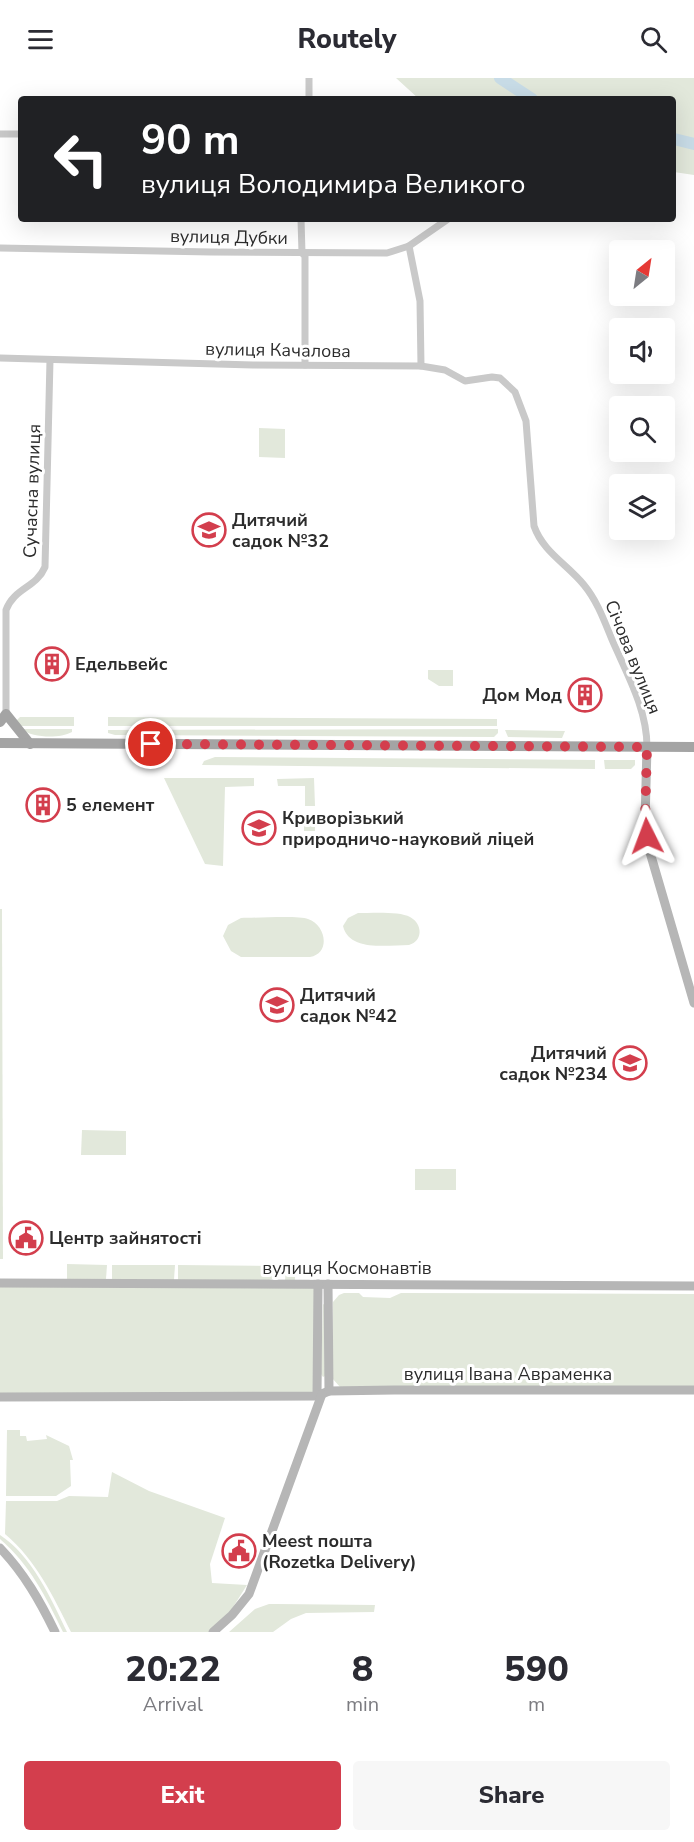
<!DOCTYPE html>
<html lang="en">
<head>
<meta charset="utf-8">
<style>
  body { margin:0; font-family:"Nunito Sans",sans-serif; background:#f7f7f7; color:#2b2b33; height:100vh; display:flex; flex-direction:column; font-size:22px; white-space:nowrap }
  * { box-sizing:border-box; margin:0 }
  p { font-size:20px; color:#7c7c81 }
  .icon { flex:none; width:33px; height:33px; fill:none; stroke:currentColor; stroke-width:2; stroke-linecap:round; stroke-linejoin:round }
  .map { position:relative; height:1554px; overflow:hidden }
  .sheet { display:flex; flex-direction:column; background:#fff; flex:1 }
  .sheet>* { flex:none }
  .top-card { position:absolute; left:18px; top:18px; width:658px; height:126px; border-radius:6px; box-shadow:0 6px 24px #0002; background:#202124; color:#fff; overflow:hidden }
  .needle { width:39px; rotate:30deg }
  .tools { position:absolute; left:609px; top:162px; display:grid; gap:12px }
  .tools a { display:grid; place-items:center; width:66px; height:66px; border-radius:6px; background:#fff; box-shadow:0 6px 24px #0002; font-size:30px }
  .pin { position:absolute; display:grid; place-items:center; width:51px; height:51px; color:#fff; margin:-26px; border:3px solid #fff; border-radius:50%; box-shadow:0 2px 6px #0007 }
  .me { position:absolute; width:66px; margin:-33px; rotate:357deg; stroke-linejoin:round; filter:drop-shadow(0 0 4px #0008) }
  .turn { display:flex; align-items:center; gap:21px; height:126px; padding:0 24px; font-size:27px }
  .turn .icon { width:78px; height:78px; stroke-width:2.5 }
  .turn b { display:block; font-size:42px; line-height:51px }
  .eta { display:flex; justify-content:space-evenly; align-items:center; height:102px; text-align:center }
  .eta b { font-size:36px; font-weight:800; line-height:42px }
  .primary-button { display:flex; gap:12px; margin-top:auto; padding:12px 24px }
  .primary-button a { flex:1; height:69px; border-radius:6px; background:#d33e4d; color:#fff; font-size:24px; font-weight:800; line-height:69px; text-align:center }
  .primary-button a+a { background:#f7f7f7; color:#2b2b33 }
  header { display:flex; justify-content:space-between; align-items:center; height:78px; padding:0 24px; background:#fff; font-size:27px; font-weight:800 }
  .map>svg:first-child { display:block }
</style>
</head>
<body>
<header><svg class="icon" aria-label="menu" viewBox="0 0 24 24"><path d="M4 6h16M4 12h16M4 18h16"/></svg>Routely<svg class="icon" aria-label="search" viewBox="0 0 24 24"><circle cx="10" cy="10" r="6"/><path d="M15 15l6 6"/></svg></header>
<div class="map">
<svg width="694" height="1554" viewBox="0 0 694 1554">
  <rect width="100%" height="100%" fill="#fff"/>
  <g fill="#e2e8db">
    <polygon points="396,0 694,0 694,97 674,94 674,21 419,21"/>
    <polygon points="259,350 285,351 285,380 259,379"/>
    <polygon points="428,592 453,592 453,608 439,608 428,601"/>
    <polygon points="20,639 74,639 74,648 19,648 16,643"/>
    <polygon points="108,639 497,641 497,648 108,648"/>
    <path d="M21,651h51v3c-13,7 -39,6 -51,-3z"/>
    <polygon points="498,651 498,655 494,659 115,657 108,655 108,652"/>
    <polygon points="505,652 565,653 562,660 508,659"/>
    <polygon points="215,679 595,682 595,691 202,687 204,683"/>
    <polygon points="604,682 635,682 635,687 631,691 605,691"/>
    <polygon points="164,700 254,700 254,708 225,709 223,788 205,786"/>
    <polygon points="314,700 315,728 305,728 305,708 278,708 277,701"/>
    <rect x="304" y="740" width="11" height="13"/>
    <polygon points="0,831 2,831 3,1181 0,1181"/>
    <path d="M358,835c13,0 42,-2 52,4 13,7 13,24 -1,28 -21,0 -60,7 -66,-19l5,-8z"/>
    <path d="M241,840c14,0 58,-3 67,1 18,6 23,34 2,38h-69l-10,-6 -8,-15 5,-11z"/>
    <polygon points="82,1052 126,1053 126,1077 81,1077"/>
    <rect x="415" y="1091" width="41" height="21"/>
    <polygon points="67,1186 107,1187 106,1201 67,1201"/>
    <polygon points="112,1187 175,1187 174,1202 112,1201"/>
    <polygon points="178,1187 277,1188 276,1198 272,1201 266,1203 178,1202"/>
    <polygon points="286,1188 295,1188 295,1203 285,1203"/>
    <polygon points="0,1205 318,1206 317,1318 0,1319"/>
    <polygon points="344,1215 359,1215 363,1219 390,1220 401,1215 694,1216 694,1311 340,1309 332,1300 333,1224 339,1217"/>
    <polygon points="323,1226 325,1227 325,1298 323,1299 321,1296"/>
    <polygon points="7,1352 20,1352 20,1358 26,1358 27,1363 47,1361 46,1357 69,1368 73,1382 70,1382 71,1408 56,1418 6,1418"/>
    <path d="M112,1394l37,19 76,27 -15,46 2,19 35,2 -19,30 -18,17h-139c-18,-36 -35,-72 -66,-98l1,-33h51l12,-5 39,1z"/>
    <path d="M0,1457c32,21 51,63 67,97h-4c-17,-35 -33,-67 -63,-93z"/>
    <polygon points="269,1526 276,1526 375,1527 374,1534 306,1535 291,1541 273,1554 229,1554 255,1531"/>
  </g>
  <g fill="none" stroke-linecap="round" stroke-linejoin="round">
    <g stroke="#c8dce7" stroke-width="12">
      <polyline points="500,0 532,21"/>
      <polyline points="674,61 694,66"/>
    </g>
    <g stroke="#c9c9c9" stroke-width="7">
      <polyline points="309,21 309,0"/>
      <polyline points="0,56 21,56"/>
      <polyline points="301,141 302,175 305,178 305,287"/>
      <polyline points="409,168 420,223 421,288"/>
      <polyline points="0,170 211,174 387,175 409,168 448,141"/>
      <path d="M0,280l253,7 168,1 24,4 20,11 27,-4 8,1 15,14 11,29 8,105c9,26 33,38 50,59 14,17 21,38 29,57 15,34 34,68 34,105"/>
      <path d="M6,636v-104c8,-22 30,-22 39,-43l5,-207"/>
    </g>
    <g stroke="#b6b6b6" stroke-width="9">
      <polyline points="647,669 645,744 649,771 694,925"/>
      <polyline points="0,1205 694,1208"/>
      <polyline points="328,1206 329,1313"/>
      <polyline points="317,1318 318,1206"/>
      <polyline points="0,1319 317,1318 329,1313 394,1312 694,1312"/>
      <path d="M0,1470c24,25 40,53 55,84"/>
      <polyline points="213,1554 232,1537 249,1516 322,1316"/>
    </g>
    <g stroke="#a4a4a4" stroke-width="10">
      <polyline points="0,644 6,636 30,666"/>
      <polyline points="0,665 694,669"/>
    </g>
  </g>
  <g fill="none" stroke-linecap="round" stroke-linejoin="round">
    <polyline stroke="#d33e4d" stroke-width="10" stroke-dasharray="0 18" points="151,666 647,669 645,744 647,758"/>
  </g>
  <defs>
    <symbol id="school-ring" viewBox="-11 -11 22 22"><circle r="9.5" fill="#fff" stroke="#d33e4d" stroke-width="1.5"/><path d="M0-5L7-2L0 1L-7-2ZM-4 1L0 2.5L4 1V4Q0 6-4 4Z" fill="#d33e4d"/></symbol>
    <symbol id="building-ring" viewBox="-11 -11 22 22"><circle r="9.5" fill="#fff" stroke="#d33e4d" stroke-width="1.5"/><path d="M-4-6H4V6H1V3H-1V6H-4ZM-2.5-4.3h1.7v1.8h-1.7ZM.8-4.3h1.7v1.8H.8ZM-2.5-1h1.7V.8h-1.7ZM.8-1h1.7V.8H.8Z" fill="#d33e4d"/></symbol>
    <symbol id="civic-ring" viewBox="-11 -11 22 22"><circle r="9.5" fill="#fff" stroke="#d33e4d" stroke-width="1.5"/><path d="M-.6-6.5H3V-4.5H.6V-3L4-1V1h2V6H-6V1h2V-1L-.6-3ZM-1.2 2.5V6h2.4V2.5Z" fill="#d33e4d"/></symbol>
  </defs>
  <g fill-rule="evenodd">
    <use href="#school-ring" x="190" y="433" width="38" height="38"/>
    <use href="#building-ring" x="33" y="567" width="38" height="38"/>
    <use href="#building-ring" x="566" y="598" width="38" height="38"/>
    <use href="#building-ring" x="24" y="708" width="38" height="38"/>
    <use href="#school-ring" x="240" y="731" width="38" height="38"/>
    <use href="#school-ring" x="258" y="908" width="38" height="38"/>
    <use href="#school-ring" x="611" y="966" width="38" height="38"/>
    <use href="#civic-ring" x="7" y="1141" width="38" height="38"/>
    <use href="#civic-ring" x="220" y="1454" width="38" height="38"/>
  </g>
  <g text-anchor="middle" stroke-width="6" stroke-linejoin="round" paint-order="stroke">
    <g font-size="18" fill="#2c2c2c" stroke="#fff">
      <text transform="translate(229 159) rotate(1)" y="6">вулиця Дубки</text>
      <text transform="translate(278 272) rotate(1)" y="6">вулиця Качалова</text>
      <text transform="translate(32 413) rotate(-88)" y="6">Сучасна вулиця</text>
      <text transform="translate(633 579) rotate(68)" y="6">Січова вулиця</text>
      <text x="347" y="1196">вулиця Космонавтів</text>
      <text x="508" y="1302">вулиця Івана Авраменка</text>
    </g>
    <g font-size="18" font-weight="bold" fill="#2c2c2c" stroke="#fff" text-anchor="start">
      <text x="232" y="448">Дитячий<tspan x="232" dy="21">садок №32</tspan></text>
      <text x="75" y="592">Едельвейс</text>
      <text x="562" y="623" text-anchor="end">Дом Мод</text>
      <text x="66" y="733">5 елемент</text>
      <text x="282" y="746">Криворізький<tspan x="282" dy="21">природничо-науковий ліцей</tspan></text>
      <text x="300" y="923">Дитячий<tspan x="300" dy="21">садок №42</tspan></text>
      <text x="607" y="981" text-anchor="end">Дитячий<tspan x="607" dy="21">садок №234</tspan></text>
      <text x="49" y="1166">Центр зайнятості</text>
      <text x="262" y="1469">Meest пошта<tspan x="262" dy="21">(Rozetka Delivery)</tspan></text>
    </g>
  </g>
</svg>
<div class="tools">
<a><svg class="needle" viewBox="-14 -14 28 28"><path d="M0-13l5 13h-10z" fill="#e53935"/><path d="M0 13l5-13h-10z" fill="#7c7c81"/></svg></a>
<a><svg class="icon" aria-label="sound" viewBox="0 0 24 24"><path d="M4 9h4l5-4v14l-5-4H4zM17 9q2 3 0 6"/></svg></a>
<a><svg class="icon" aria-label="search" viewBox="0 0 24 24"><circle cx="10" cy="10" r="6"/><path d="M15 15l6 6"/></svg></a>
<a><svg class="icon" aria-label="layers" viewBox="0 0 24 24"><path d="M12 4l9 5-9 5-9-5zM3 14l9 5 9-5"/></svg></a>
</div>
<div class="pin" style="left:151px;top:666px;background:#d93025"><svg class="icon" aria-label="arrive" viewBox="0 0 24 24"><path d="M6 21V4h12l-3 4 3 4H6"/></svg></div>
<svg class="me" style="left:647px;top:758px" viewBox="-20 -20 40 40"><path d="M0-17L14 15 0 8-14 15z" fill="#d33e4d" stroke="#fff" stroke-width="4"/></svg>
<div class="top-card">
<div class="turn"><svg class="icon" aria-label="left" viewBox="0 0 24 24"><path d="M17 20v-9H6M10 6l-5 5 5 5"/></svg><div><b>90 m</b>вулиця Володимира Великого</div></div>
</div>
</div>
<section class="sheet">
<div class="eta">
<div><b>20:22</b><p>Arrival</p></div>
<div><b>8</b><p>min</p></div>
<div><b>590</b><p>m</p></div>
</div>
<div class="primary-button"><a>Exit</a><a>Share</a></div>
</section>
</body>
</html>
